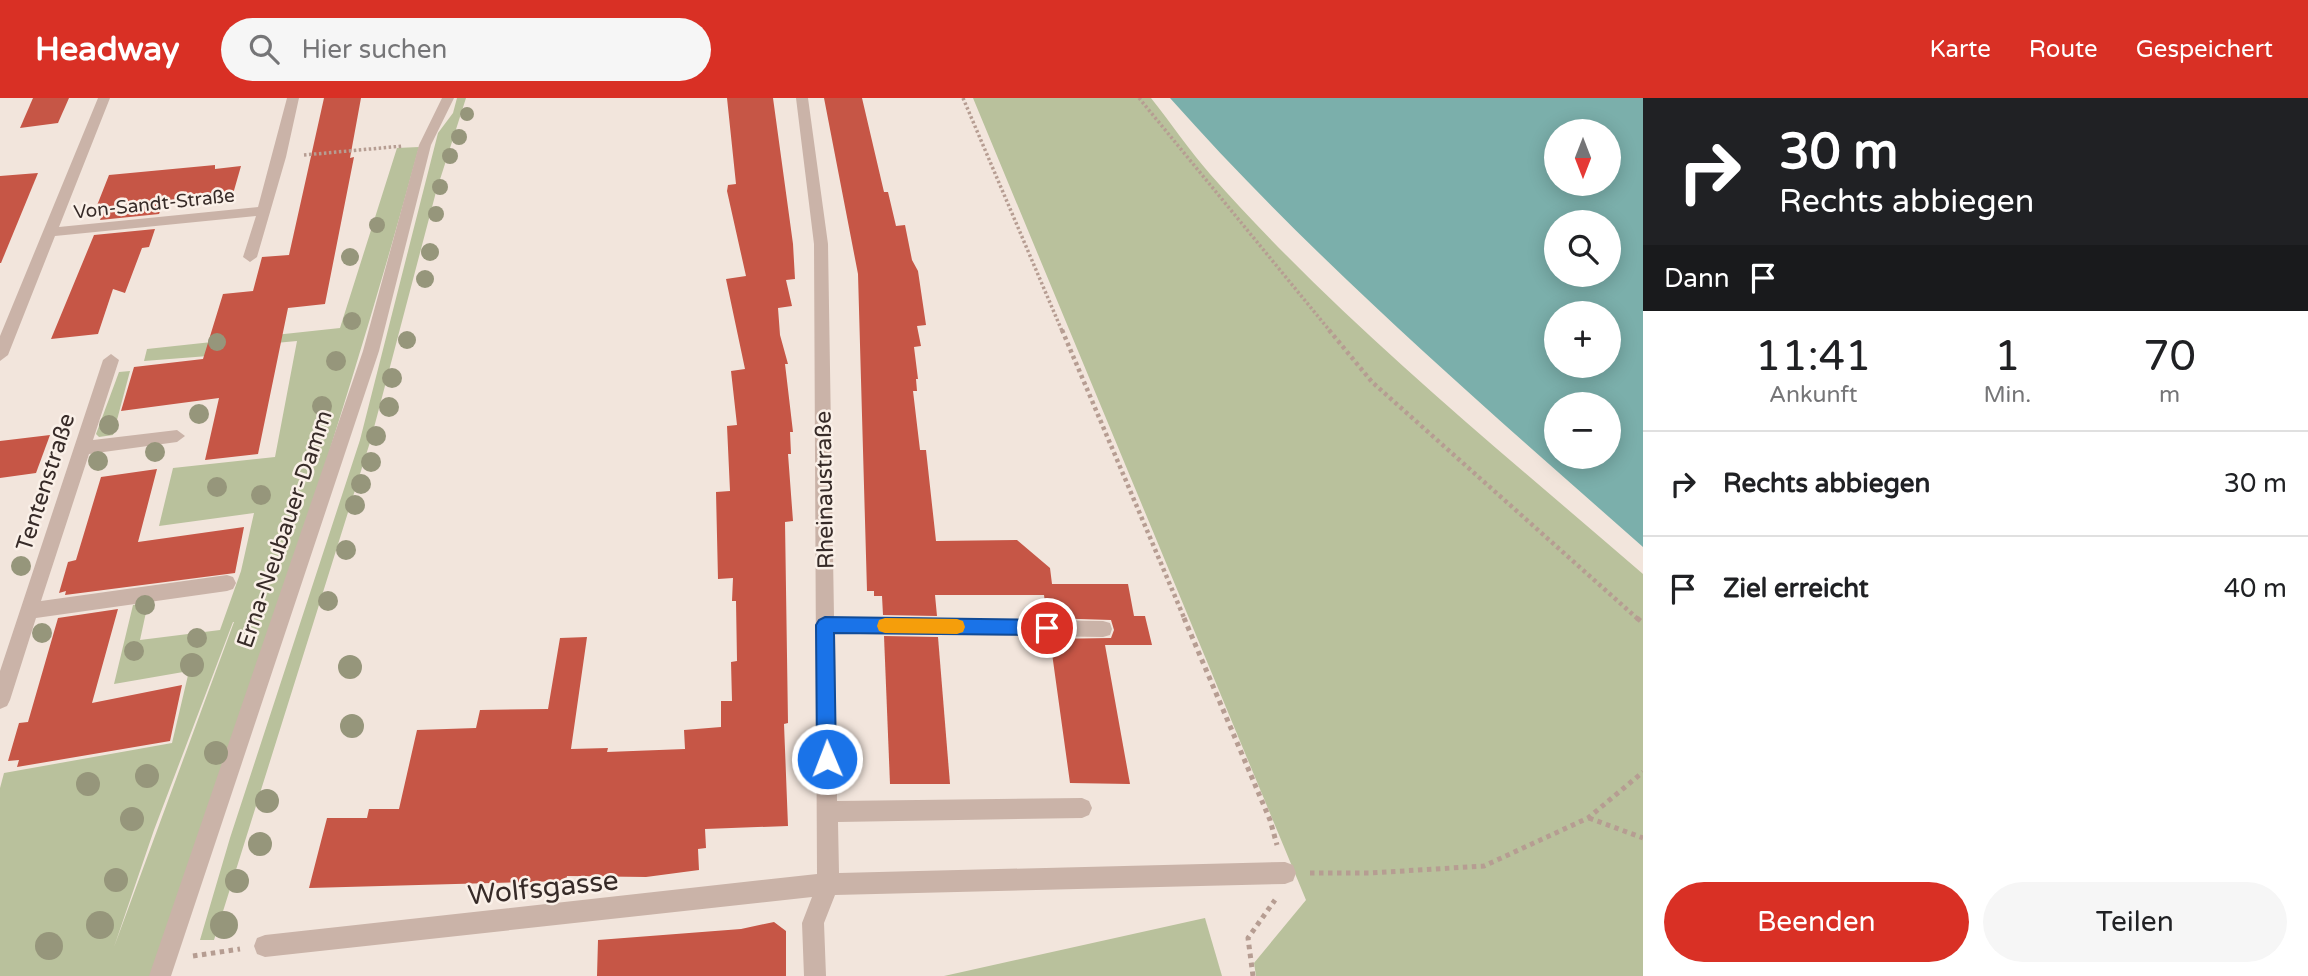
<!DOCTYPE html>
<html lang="de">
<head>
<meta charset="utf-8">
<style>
  body { margin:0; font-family:"Varela Round",sans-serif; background:#f6f6f6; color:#202124; height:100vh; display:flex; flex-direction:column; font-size:26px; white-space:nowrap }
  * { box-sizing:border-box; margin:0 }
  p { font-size:23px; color:#757577 }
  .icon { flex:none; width:38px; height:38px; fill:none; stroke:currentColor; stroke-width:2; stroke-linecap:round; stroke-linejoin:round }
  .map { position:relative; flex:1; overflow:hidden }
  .side { display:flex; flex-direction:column; background:#fff; width:665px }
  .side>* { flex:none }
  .guide { background:#202124; color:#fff; overflow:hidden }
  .needle { width:46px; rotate:180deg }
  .fabs { position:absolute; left:1544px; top:21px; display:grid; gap:14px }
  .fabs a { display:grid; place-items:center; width:77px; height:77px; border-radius:50%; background:#fff; box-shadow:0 4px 18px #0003; font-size:35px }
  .pin { position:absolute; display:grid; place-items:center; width:60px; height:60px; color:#fff; margin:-30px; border:4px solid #fff; border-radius:50%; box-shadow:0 2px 7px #0007 }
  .me { position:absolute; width:77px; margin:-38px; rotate:359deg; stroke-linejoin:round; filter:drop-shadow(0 0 5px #0008) }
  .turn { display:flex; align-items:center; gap:24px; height:147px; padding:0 21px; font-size:32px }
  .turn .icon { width:91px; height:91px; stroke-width:2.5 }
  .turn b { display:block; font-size:49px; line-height:60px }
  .then { display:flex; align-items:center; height:66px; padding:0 21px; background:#0003; gap:14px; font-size:26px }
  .eta { display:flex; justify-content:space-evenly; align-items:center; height:119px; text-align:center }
  .eta b { font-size:42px; font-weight:600; line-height:49px }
  .button { display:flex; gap:14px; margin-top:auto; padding:14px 21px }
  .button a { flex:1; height:80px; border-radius:42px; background:#d93025; color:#fff; font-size:28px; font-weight:600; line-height:80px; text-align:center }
  .button a+a { background:#f6f6f6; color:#202124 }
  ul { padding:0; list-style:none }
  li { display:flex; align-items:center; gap:21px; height:105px; padding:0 21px; border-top:2px solid #e0e0e0 }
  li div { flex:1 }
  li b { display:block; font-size:26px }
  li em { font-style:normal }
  header { display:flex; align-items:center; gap:42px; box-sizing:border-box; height:98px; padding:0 35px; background:#d93025; color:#fff }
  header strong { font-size:33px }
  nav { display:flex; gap:38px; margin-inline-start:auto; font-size:24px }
  .search { width:490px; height:63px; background:#f6f6f6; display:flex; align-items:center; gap:18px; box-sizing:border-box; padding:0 24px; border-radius:38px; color:#757577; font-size:26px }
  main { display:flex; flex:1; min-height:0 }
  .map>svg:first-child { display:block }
</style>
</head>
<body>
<header>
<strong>Headway</strong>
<div class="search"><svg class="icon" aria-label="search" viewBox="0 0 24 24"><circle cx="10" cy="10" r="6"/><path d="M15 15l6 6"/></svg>Hier suchen</div>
<nav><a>Karte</a><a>Route</a><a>Gespeichert</a></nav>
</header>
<main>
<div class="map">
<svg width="1643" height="878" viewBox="0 0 1643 878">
  <rect width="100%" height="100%" fill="#f2e5dc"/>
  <g fill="#b9c19c" fill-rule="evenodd">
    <polygon points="457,0 466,0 436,94 371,341 214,842 200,842 230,740 360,342 438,35 453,15"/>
    <path d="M973,0h178c20,25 38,52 59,76 130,147 285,272 433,400v402h-387l-2,-13 52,-63z"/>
    <path d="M419,49c-76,280 -171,554 -263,829h-156v-188l4,-15 168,-30 17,-72 -75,13 19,-79 15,-2 -8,37 80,-10 21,-59 13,-58 -95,13 14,-58 102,-11 22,-116 -64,6 -25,9 -64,5 3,-12 193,-21 57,-180zM233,524h1l-120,325 40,-117z"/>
    <polygon points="130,273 113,337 99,339 96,336 119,274"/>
    <polygon points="1205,820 1222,878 944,878"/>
  </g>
  <path fill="#7bafab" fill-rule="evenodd" d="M1170,0h473v449c-163,-144 -329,-287 -473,-449zM1556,33h52v53h-52zM1556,124h52v53h-52zM1556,215h52v53h-52zM1556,306h52v53h-52z"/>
  <g fill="#c65646">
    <polygon points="33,0 69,0 58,25 20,30"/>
    <polygon points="324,0 361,0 350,60 354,59 325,206 288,210 258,356 205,362 219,300 121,313 134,269 203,261 223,196 253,193 262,159 289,157"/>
    <polygon points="727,0 773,0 793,146 795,181 786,182 792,208 778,210 780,237 788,266 785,266 793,334 790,334 791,356 788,356 793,423 785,424 788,625 784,626 788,728 705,731 706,750 698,751 699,772 646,779 567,778 566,783 309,790 327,720 367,720 369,711 399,711 417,632 476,630 480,612 548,611 560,540 587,539 571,651 608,650 607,654 685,651 684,632 721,629 721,603 732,603 731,564 737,563 736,503 732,503 733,480 718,481 716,394 730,393 727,328 737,327 731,273 745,271 726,181 746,178 727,93 728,87 736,86"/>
    <polygon points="824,0 862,0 884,94 888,94 896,128 905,127 912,162 918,173 926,227 917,228 921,248 914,249 918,281 916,281 917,293 913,293 920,352 926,352 936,443 1017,442 1050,470 1052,486 1128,486 1134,518 1145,518 1152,547 1105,547 1130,686 1070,685 1050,541 1111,540 1114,532 1111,522 1047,520 1044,497 935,497 937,518 883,517 882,498 874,498 874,493 867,493 858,176"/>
    <polygon points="215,67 215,71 241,68 233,96 164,103 159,116 100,122 105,109 96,110 109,77"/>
    <polygon points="38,75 1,165 0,165 0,78"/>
    <polygon points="155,131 149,149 142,150 125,195 113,191 98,236 51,241 94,137"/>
    <polygon points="50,337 36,375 0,380 0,343"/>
    <polygon points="157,371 138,444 244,429 235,475 65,497 66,493 59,495 68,464 76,462 101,379"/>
    <polygon points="118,511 92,605 182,587 170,643 17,669 19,662 8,663 19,625 28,624 58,520"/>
    <polygon points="884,538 938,539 950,686 890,686"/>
    <polygon points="774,824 786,833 786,878 597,878 598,842 741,831"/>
  </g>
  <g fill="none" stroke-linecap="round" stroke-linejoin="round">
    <g stroke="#b69d92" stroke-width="3.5" stroke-dasharray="2.5 2.5" stroke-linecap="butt">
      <polyline points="963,0 1062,233"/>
      <polyline points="1139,0 1330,233"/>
      <polyline points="304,57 403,48"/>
    </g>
    <g stroke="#b69d92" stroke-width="4.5" stroke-dasharray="3.5 3.5" stroke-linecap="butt">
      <polyline points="1062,232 1185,522"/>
      <polyline points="1329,232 1372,284 1639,522"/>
    </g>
    <g stroke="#b69d92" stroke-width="5" stroke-dasharray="4.5 4.5" stroke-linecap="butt">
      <polyline points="1184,520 1270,722 1277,747"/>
      <polyline points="1637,520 1643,525"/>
      <polyline points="1589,720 1643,740"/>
      <polyline points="1310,775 1370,775 1484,768 1588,720 1643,674"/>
      <polyline points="193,858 240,851"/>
      <polyline points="1253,878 1248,840 1275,802"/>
    </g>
    <g fill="#cab3a8" fill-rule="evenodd">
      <polygon points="98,0 110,0 59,129 258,109 287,0 299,0 286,59 257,159 250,164 243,159 256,118 55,138 8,257 0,263 0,238"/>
      <polygon points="442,0 454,0 431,47 379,253 171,878 149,878 363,253 419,47"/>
      <polygon points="796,0 808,0 828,146 834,519 1103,523 1110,525 1112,531 1110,537 1103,539 835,535 837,703 1082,700 1089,703 1092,710 1089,717 1082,720 838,724 839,775 1285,764 1293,767 1296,775 1293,783 1285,786 835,797 824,825 826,878 804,878 802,825 812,799 265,859 257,856 254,848 257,840 265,837 817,776 814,146"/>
      <polygon points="111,256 119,262 93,342 177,332 185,338 177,344 89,356 41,503 227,477 233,479 236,485 233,491 227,493 36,520 10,602 7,608 0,611 0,573 103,262"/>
    </g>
  </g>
  <g fill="#96967b">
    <circle cx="467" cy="16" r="7"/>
    <circle cx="459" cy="39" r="8"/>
    <circle cx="450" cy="58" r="8"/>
    <circle cx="440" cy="89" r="8"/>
    <circle cx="436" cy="116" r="8"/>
    <circle cx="377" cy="127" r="8"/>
    <circle cx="430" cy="154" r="9"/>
    <circle cx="350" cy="159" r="9"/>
    <circle cx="425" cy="181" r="9"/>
    <circle cx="352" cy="223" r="9"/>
    <circle cx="407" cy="242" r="9"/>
    <circle cx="217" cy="244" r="9"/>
    <circle cx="336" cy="263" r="10"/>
    <circle cx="392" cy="280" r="10"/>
    <circle cx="322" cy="308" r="10"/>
    <circle cx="389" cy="309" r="10"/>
    <circle cx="199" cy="316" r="10"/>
    <circle cx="109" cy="327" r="10"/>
    <circle cx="376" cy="338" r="10"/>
    <circle cx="155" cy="354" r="10"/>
    <circle cx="98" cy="363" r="10"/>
    <circle cx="371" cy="364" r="10"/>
    <circle cx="361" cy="386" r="10"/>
    <circle cx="217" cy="389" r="10"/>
    <circle cx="261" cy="397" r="10"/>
    <circle cx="355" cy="407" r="10"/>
    <circle cx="346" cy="452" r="10"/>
    <circle cx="21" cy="468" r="10"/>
    <circle cx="328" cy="503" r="10"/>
    <circle cx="145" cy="507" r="10"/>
    <circle cx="42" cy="535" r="10"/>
    <circle cx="197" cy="540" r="10"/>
    <circle cx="134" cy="553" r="10"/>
    <circle cx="192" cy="567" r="12"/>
    <circle cx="350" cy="569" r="12"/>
    <circle cx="352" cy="628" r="12"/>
    <circle cx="216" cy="655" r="12"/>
    <circle cx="147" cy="678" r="12"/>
    <circle cx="88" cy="686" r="12"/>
    <circle cx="267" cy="703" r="12"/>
    <circle cx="132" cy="721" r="12"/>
    <circle cx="260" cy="746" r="12"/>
    <circle cx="116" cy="782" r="12"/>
    <circle cx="237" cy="783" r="12"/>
    <circle cx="100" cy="827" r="14"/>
    <circle cx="224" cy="827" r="14"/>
    <circle cx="49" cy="848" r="14"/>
  </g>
  <polygon fill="#1a73e8" stroke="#114b97" stroke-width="2" points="825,519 1047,522 1053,525 1056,530 1053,535 1047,537 834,535 836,661 833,667 827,670 820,667 817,661 816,527 819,522"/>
  <polygon fill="#f59e0b" points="885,520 957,521 963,523 965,529 963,534 957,536 885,535 879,533 877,528 879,522"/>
  <g text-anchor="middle" stroke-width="5" stroke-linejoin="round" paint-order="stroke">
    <g font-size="19" fill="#372b28" stroke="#faf0e8">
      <text transform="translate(154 105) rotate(-6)" y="7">Von-Sandt-Straße</text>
    </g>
    <g font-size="23" fill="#372b28" stroke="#faf0e8">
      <text transform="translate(45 384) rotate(-72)" y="8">Tentenstraße</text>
      <text transform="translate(824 392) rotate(-91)" y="8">Rheinaustraße</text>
      <text transform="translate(284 431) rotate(-71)" y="8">Erna-Neubauer-Damm</text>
    </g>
    <g font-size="28" fill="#372b28" stroke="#faf0e8">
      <text transform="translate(543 789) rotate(-6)" y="10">Wolfsgasse</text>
    </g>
  </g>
</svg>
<div class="fabs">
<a><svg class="needle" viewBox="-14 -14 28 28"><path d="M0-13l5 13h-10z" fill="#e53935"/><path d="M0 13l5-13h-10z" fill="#757577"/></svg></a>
<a><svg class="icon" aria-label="search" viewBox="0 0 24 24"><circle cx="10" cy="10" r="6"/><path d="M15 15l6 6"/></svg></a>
<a>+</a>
<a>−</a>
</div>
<div class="pin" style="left:1047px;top:530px;background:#d93025"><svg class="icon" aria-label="arrive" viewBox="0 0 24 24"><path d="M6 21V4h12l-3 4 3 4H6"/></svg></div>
<svg class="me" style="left:827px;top:661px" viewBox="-20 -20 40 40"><circle r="17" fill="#1a73e8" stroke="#fff" stroke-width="3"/><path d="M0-11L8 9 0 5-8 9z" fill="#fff"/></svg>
</div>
<section class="side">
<div class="guide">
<div class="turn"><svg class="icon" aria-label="right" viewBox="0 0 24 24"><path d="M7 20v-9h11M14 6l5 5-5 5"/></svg><div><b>30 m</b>Rechts abbiegen</div></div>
<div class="then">Dann<svg class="icon" aria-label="arrive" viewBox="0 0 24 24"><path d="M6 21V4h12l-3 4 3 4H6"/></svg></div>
</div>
<div class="eta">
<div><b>11:41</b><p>Ankunft</p></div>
<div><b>1</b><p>Min.</p></div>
<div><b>70</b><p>m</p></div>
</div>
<ul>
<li><svg class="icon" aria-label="right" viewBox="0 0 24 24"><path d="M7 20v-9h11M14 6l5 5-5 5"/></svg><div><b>Rechts abbiegen</b></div><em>30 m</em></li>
<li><svg class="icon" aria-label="arrive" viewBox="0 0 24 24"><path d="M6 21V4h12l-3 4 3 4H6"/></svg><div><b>Ziel erreicht</b></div><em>40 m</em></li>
</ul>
<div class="button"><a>Beenden</a><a>Teilen</a></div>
</section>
</main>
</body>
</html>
